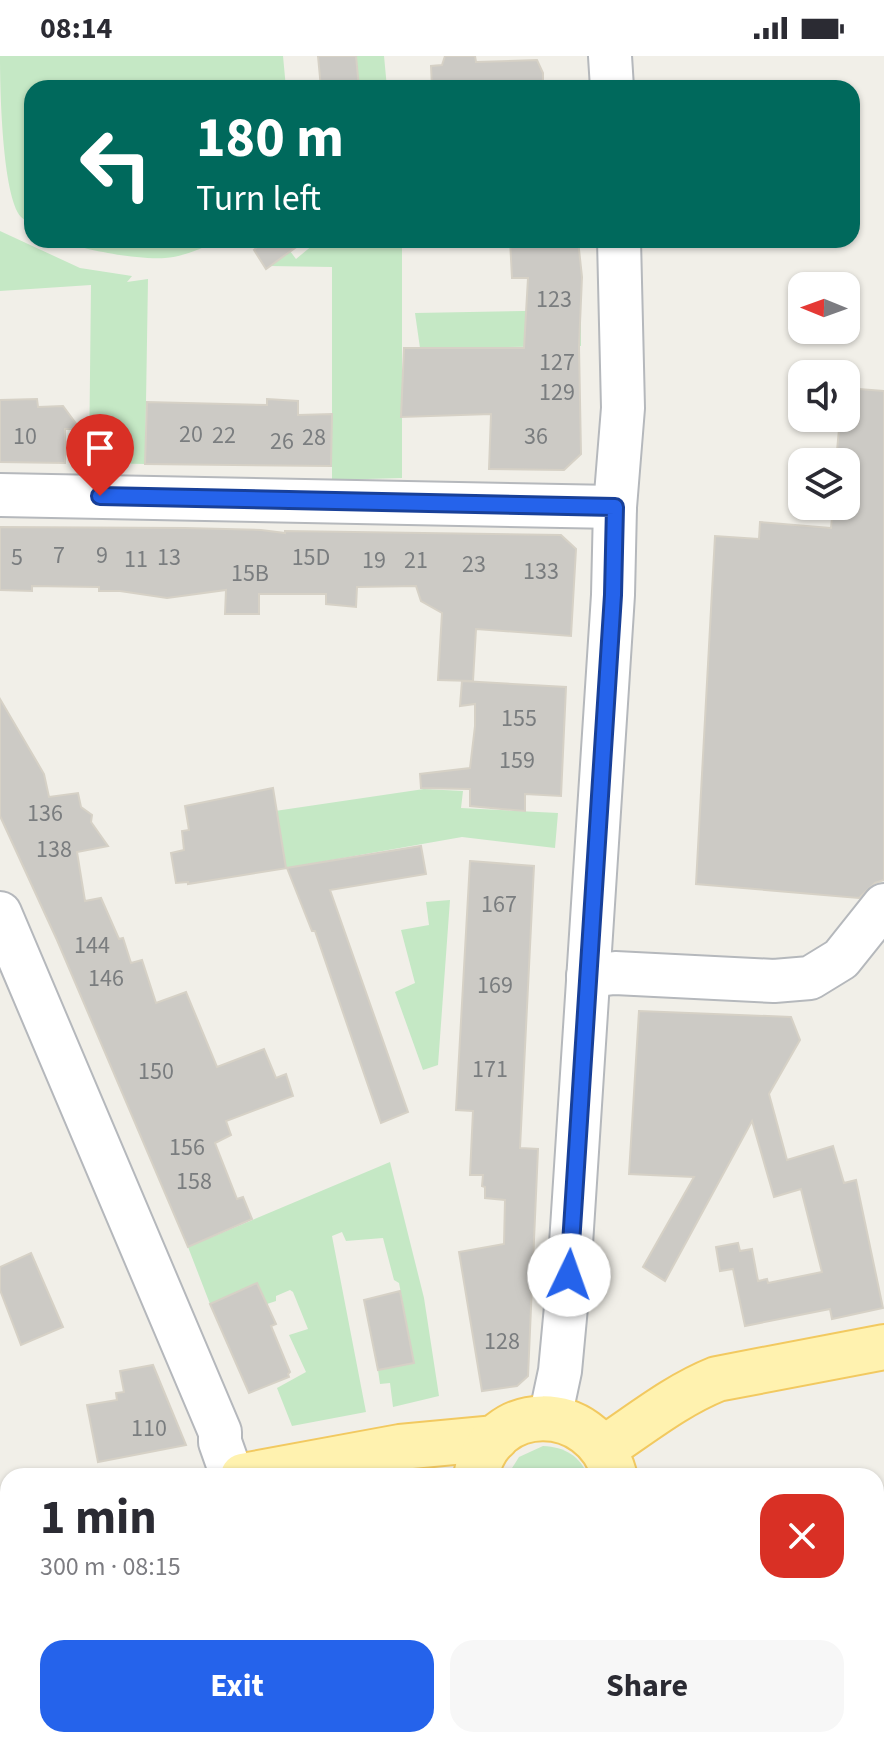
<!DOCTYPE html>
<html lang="en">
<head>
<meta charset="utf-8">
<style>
  body { margin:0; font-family:"Source Sans 3",sans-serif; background:#f7f7f7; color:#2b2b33; height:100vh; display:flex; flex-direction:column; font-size:30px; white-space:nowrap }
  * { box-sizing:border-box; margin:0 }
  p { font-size:26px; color:#7c7c81 }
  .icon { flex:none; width:44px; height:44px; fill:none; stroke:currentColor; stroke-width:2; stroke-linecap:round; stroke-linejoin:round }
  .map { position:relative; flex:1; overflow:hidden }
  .panel { position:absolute; left:0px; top:1412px; width:884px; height:280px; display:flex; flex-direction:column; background:#fff; border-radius:24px 24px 0 0; box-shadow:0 2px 6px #0004 }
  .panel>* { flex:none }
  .hud { position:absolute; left:24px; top:24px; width:836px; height:168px; border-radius:24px; box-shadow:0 2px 6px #0004; background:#00695c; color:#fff; overflow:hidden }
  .needle { width:52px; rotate:271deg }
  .fabs { position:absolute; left:788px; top:216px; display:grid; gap:16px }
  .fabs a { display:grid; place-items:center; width:72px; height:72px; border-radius:16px; background:#fff; box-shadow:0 2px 6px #0004; font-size:40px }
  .pin { position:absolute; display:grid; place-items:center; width:68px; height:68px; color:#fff; margin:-82px -34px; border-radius:50% 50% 50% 0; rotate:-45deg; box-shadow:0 0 8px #0007 }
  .pin .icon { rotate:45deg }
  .me { position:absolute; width:88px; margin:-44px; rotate:3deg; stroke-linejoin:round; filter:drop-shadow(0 0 6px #0008) }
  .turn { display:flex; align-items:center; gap:28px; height:168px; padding:0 40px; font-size:36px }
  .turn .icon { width:104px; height:104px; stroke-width:2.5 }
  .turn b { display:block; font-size:56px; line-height:68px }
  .round { display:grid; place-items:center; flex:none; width:84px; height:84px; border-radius:24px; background:#f7f7f7 }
  .headline { display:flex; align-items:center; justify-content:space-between; height:136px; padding:0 40px }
  h1 { font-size:48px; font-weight:700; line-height:60px }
  .action { display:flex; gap:16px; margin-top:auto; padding:16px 40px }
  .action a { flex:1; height:92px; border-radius:24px; background:#2563eb; color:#fff; font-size:32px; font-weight:700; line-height:92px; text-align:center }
  .action a+a { background:#f7f7f7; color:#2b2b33 }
  .status { display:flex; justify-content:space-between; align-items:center; height:56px; padding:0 40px; background:#fff; direction:ltr }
  .status svg { height:22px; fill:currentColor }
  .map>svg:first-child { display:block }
</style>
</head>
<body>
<div class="status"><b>08:14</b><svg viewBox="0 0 49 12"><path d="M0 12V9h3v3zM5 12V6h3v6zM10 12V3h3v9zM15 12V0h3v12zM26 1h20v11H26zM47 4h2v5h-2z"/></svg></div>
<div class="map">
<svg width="884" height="1692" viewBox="0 0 884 1692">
  <rect width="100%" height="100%" fill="#f1efe8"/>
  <g fill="#c5e8c5">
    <path d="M0,0h283l3,32h-254v136c-4,-3 -8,-4 -11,-7 -19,-21 -21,-130 -21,-161z"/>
    <polygon points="356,0 384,0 387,32 359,32"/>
    <polygon points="0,175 80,212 132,220 127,226 148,223 145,408 89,407 91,229 0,235"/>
    <path d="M58,184h161c-15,8 -37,17 -54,18 -27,2 -82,-8 -107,-18z"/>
    <polygon points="319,184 402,184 402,422 332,424 332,211 269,210 290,195 296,203"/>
    <polygon points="581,254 581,290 420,292 415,257"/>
    <polygon points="424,733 463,735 461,752 558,757 555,792 462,781 286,812 275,755"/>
    <polygon points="450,844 438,1009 423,1014 395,936 415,927 401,874 429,869 426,846"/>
    <polygon points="390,1106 424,1242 439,1340 393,1351 390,1327 380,1328 378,1314 414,1307 399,1227 394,1224 383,1182 346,1185 342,1176 332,1180 366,1356 292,1370 277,1332 306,1316 289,1279 308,1273 293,1236 290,1234 276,1240 276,1245 267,1248 256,1228 210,1248 188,1191"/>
    <path d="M543,1390c22,1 37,10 45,30h-81l12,-19z"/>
    <polygon points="876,1651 884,1651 884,1692 570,1692 571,1684 876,1684"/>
  </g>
  <g fill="#cccac5" stroke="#d6d1c6" stroke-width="2">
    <polygon points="318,0 356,0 359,32 321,32"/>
    <polygon points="445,0 475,0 476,6 537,4 543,17 543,32 432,32 431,10 442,9"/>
    <polygon points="265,184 306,184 266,213 254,194"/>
    <polygon points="510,184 578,184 582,221 579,290 581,398 564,414 489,413 491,358 401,361 404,292 524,292 528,222 512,222"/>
    <polygon points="846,332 884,335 884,824 875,827 859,842 696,828 715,480 759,483 760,466 831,472 833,450 846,450 846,406 836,406 840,362 846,362"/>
    <polygon points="37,343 38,351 63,350 80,373 65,373 65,407 0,406 0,344"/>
    <polygon points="267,343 298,345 298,359 332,358 331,410 145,408 147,346 267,349"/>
    <polygon points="0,471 185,472 261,474 285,477 285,475 561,479 576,493 571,580 476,573 473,625 438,624 442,557 421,545 416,530 357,531 356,551 326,548 326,538 259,538 259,558 225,558 226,534 167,542 120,535 99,535 99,531 32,530 32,535 0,534"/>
    <polygon points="462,625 566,631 561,740 525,738 525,755 470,750 470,733 421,732 420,718 470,712 475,670 475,648 460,650"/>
    <polygon points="0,643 44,718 49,741 78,737 81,751 92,759 91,766 108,790 77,796 85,845 101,842 119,883 123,882 131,907 142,904 156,947 186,936 217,1011 264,993 276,1022 286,1018 293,1040 226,1065 231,1079 215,1087 237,1143 243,1141 252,1163 188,1191 57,884 0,760"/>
    <polygon points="273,732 286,812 421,790 426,818 330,834 408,1056 381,1067 315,875 312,875 287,812 188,828 188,826 176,827 171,797 184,794 182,775 189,774 185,750"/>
    <polygon points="470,805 534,810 520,1092 538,1093 528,1320 517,1330 482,1335 459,1196 504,1188 505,1144 485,1142 485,1131 482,1130 483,1119 470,1119 473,1055 456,1054"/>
    <polygon points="639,955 791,961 800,984 769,1038 787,1104 833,1090 844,1127 856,1124 883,1252 832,1263 830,1253 745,1270 733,1213 720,1215 716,1191 738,1187 740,1195 752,1193 758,1225 767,1223 768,1227 822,1216 801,1133 774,1141 752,1065 665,1225 643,1211 694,1121 629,1118"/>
    <polygon points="31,1197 63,1271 21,1289 0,1234 0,1211"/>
    <polygon points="257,1227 276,1268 271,1270 290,1316 288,1318 289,1321 249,1337 210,1248"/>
    <polygon points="400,1235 414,1307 378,1314 364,1244"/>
    <polygon points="153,1309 186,1389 98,1406 87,1349 117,1344 116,1337 124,1336 120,1315"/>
  </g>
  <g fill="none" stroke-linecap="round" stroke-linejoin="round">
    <defs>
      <g id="minor">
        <polyline points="610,0 612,32"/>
        <polyline points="0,439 615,451"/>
        <polyline points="0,857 220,1376 220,1386 232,1420"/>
        <polyline points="588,920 615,917 774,925 810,922 841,903 884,849"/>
        <polyline points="550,1362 560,1315 569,1219 613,539 615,451 623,352 619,184"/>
        <polyline points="876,1505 884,1504"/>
        <polyline points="310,1684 312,1692"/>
      </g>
      <g id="major">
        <path d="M603,1393c38,-25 72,-53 114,-70l167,-32"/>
        <polyline points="243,1420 400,1391 496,1382"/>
        <path d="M476,1420c15,-77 117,-76 138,-2"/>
        <polyline points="0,1466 8,1465"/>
        <polyline points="541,1692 541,1684"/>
      </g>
    </defs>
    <use href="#minor" stroke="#b5b8bc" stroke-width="46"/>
    <use href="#major" stroke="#f2c960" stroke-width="48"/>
    <polyline stroke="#9cc7a9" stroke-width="5" stroke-dasharray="8 4" stroke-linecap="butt" points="488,1692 488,1684"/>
    <use href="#minor" stroke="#fff" stroke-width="42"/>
    <use href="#major" stroke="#fff2af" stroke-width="44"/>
  </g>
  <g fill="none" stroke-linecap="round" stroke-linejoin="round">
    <defs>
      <polyline id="route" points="100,440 615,451 613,539 569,1219"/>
    </defs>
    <use href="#route" stroke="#184099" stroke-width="20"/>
    <use href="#route" stroke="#2563eb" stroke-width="14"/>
  </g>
  <g text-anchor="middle" stroke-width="7" stroke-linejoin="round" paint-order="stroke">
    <g font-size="24" fill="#7a7d7f">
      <text x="554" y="251">123</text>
      <text x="557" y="314">127</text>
      <text x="557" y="344">129</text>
      <text x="191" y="386">20</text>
      <text x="224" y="387">22</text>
      <text x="25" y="388">10</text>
      <text x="536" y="388">36</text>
      <text x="314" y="389">28</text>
      <text x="282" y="393">26</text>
      <text x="59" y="507">7</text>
      <text x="102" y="507">9</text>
      <text x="17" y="509">5</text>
      <text x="169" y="509">13</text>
      <text x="311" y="509">15D</text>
      <text x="136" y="511">11</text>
      <text x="374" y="512">19</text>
      <text x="416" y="512">21</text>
      <text x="474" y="516">23</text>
      <text x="541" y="523">133</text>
      <text x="250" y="525">15B</text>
      <text x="519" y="670">155</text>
      <text x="517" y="712">159</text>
      <text x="45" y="765">136</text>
      <text x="54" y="801">138</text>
      <text x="499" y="856">167</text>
      <text x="92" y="897">144</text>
      <text x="106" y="930">146</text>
      <text x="495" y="937">169</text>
      <text x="490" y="1021">171</text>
      <text x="156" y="1023">150</text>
      <text x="187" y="1099">156</text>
      <text x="194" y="1133">158</text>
      <text x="502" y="1293">128</text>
      <text x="149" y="1380">110</text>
    </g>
  </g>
</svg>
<div class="fabs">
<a><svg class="needle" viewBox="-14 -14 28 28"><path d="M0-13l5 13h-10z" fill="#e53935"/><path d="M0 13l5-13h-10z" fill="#7c7c81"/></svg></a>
<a><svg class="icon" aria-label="sound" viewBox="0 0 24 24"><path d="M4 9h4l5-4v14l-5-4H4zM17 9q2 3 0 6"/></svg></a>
<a><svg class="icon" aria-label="layers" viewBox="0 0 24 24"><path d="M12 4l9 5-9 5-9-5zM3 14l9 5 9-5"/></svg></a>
</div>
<div class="pin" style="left:100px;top:440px;background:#d93025"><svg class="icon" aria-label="arrive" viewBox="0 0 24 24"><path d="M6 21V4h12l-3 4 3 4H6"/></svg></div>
<svg class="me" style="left:569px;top:1219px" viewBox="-20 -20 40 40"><circle r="19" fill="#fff"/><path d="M0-13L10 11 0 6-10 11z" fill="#2563eb"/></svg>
<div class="hud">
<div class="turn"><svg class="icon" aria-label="left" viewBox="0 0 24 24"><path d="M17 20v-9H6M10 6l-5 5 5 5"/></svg><div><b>180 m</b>Turn left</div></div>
</div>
<section class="panel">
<div class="headline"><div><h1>1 min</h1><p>300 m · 08:15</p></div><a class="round" style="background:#d93025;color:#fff"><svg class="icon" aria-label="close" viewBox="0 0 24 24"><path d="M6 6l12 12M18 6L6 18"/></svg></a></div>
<div class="action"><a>Exit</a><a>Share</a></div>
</section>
</div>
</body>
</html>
